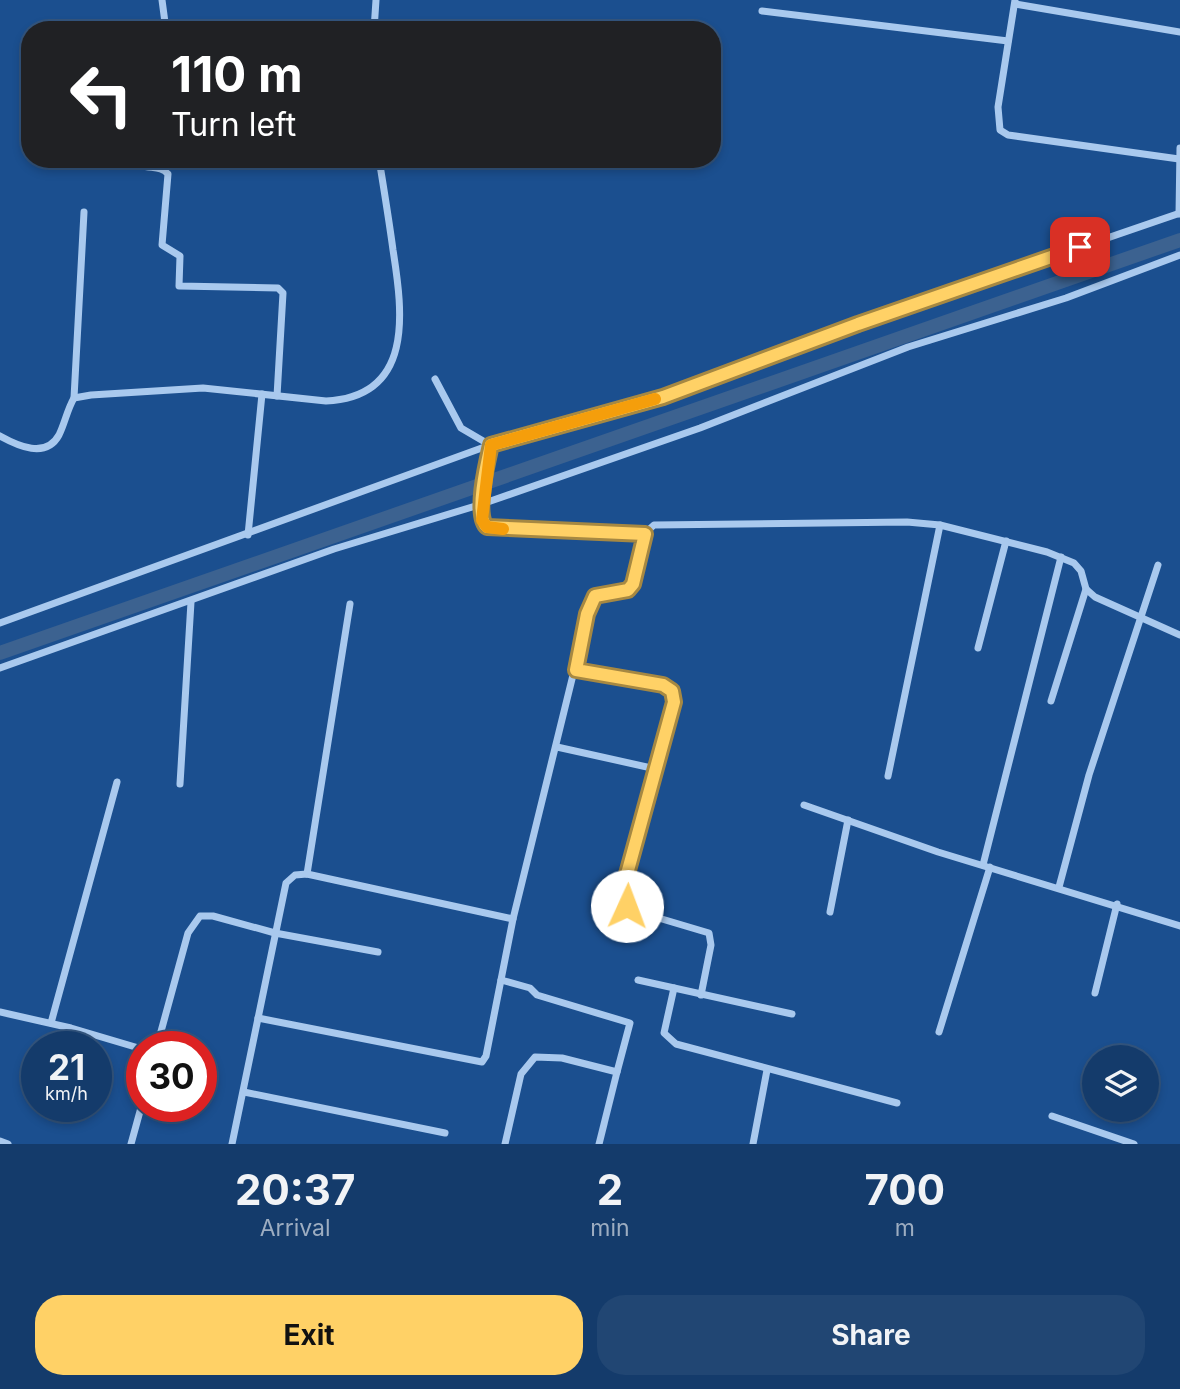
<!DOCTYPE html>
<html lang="en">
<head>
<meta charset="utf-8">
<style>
  body { margin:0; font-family:Inter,sans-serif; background:#214673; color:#f1f3f6; height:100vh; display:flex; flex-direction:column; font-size:26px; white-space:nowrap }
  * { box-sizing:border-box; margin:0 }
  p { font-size:23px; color:#9dadc1 }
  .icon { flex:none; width:38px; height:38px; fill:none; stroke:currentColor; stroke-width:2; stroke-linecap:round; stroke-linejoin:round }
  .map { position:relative; height:1144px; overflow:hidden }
  .side { display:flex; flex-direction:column; background:#143b6b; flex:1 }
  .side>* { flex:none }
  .guide { position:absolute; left:21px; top:21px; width:700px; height:147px; border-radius:28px; box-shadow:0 4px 10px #0003,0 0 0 2px #33557e; background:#202124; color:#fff; overflow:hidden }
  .controls { position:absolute; left:1082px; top:1045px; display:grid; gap:14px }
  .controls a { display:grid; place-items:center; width:77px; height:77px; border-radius:50%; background:#143b6b; box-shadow:0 4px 10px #0003,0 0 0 2px #33557e; font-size:35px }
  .speed { position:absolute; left:21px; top:1031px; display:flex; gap:14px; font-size:35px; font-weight:700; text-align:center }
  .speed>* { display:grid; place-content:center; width:91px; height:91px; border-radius:50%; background:#143b6b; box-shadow:0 4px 10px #0003,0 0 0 2px #33557e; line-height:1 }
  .speed small { font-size:18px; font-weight:400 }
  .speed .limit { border:10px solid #d22; background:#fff; color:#111 }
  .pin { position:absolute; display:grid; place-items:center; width:60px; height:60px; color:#fff; margin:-30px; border-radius:14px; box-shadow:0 4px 10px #0006 }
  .me { position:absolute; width:77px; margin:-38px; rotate:2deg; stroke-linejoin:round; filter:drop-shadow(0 0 5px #0008) }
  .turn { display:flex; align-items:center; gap:24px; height:147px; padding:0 35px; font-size:32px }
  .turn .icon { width:91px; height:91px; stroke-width:2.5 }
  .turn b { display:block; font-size:49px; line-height:60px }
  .eta { display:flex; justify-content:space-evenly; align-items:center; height:119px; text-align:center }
  .eta b { font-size:42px; font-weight:700; line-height:49px }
  .primary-button { display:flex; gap:14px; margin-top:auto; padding:14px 35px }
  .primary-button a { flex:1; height:80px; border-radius:28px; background:#ffd166; color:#111; font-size:28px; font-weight:700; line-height:80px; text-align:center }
  .primary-button a+a { background:#214673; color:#f1f3f6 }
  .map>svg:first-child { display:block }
</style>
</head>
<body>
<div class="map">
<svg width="1180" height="1144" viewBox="0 0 1180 1144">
  <rect width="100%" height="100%" fill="#1b4f8f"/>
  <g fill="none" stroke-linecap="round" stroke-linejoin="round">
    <polyline stroke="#3c6290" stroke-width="14" points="0,653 1180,240"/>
    <g stroke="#a9c9ee" stroke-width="7">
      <polyline points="162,0 166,30"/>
      <polyline points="1015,0 998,107 1000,130 1008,135 1179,159"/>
      <polyline points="1015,4 1180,32"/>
      <polyline points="762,11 1008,41"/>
      <polyline points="72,26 96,30"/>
      <polyline points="374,30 376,0"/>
      <path d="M134,159c8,13 25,4 34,15l-6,71 18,11 -1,30 99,2 5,5 -6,103"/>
      <polyline points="1179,214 1180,148"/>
      <polyline points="435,379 461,428 490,445 482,504 484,524 495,528 645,534"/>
      <polyline points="74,398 84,212"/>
      <path d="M0,436c18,10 46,23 59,-1 6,-12 8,-25 15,-37l17,-3 112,-7 123,13c88,-4 77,-88 67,-151 -4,-30 -9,-60 -14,-91"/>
      <polyline points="248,535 262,394"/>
      <polyline points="0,623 490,445 663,397 857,324 1180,213"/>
      <polyline points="978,648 1006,541"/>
      <polyline points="0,668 334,549 482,504 700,428 908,347 1066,298 1180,255"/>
      <polyline points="576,670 664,685 672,691 674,702 624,895 627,906 635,911 709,933 711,945 701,995"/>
      <polyline points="1051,701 1086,589"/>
      <polyline points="557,747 656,769"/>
      <polyline points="888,776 940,525"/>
      <polyline points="180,784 191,602"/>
      <polyline points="804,805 938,852 1180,926"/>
      <polyline points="983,865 1061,557"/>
      <polyline points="307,874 350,604"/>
      <polyline points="1059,887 1089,775 1158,565"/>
      <polyline points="830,912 848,820"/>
      <polyline points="501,980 530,988 537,995 630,1023 617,1072 562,1058 535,1057 521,1074 505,1144"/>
      <polyline points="638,980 792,1014"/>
      <polyline points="674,988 664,1033 676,1044 897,1103"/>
      <polyline points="1095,993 1117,904"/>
      <polyline points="0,1012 71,1028 142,1049"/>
      <path d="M258,1018l224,44 4,-6 27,-137 75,-305 7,-19c10,-2 25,-1 33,-5 16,-9 6,-50 26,-65l253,-3 33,3 107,27 27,11 7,8 5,18 9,8 85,38"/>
      <polyline points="51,1023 117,782"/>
      <polyline points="939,1032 990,867"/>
      <polyline points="157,1046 188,933 200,916 213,916 275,933 378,952"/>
      <polyline points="244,1092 445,1133"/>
      <polyline points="1052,1116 1134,1144"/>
      <polyline points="0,1141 8,1144"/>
      <polyline points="131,1144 142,1104"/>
      <polyline points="232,1144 286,883 295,875 307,874 513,919"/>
      <polyline points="599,1144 617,1072"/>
      <polyline points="753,1144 767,1070"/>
    </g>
  </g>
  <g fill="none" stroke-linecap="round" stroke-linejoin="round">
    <defs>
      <path id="route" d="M627,906l-3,-21 50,-183 -2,-11 -9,-6 -87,-15 11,-56 8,-18 33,-6 5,-6 12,-50 -158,-7c-13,-11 0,-65 4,-82l172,-48 195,-73 222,-77"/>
    </defs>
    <use href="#route" stroke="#a68842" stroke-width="18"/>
    <use href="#route" stroke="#ffd166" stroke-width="12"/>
    <polyline stroke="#f59e0b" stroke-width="12" points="503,529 487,527 482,520 491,445 655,399"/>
  </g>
</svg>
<div class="controls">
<a><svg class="icon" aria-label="layers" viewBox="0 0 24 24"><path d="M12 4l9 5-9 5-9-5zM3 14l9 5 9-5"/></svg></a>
</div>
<div class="speed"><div>21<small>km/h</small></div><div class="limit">30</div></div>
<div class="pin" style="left:1080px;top:247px;background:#d93025"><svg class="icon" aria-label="arrive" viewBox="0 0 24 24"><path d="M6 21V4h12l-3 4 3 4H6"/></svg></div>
<svg class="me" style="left:627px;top:906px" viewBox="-20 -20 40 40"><circle r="19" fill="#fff"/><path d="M0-13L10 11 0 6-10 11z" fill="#ffd166"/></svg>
<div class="guide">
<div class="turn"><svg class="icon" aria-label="left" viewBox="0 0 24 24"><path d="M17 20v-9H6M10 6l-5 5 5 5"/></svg><div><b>110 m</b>Turn left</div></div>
</div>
</div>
<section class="side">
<div class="eta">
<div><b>20:37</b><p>Arrival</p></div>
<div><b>2</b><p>min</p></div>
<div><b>700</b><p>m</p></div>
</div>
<div class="primary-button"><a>Exit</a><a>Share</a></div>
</section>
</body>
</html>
